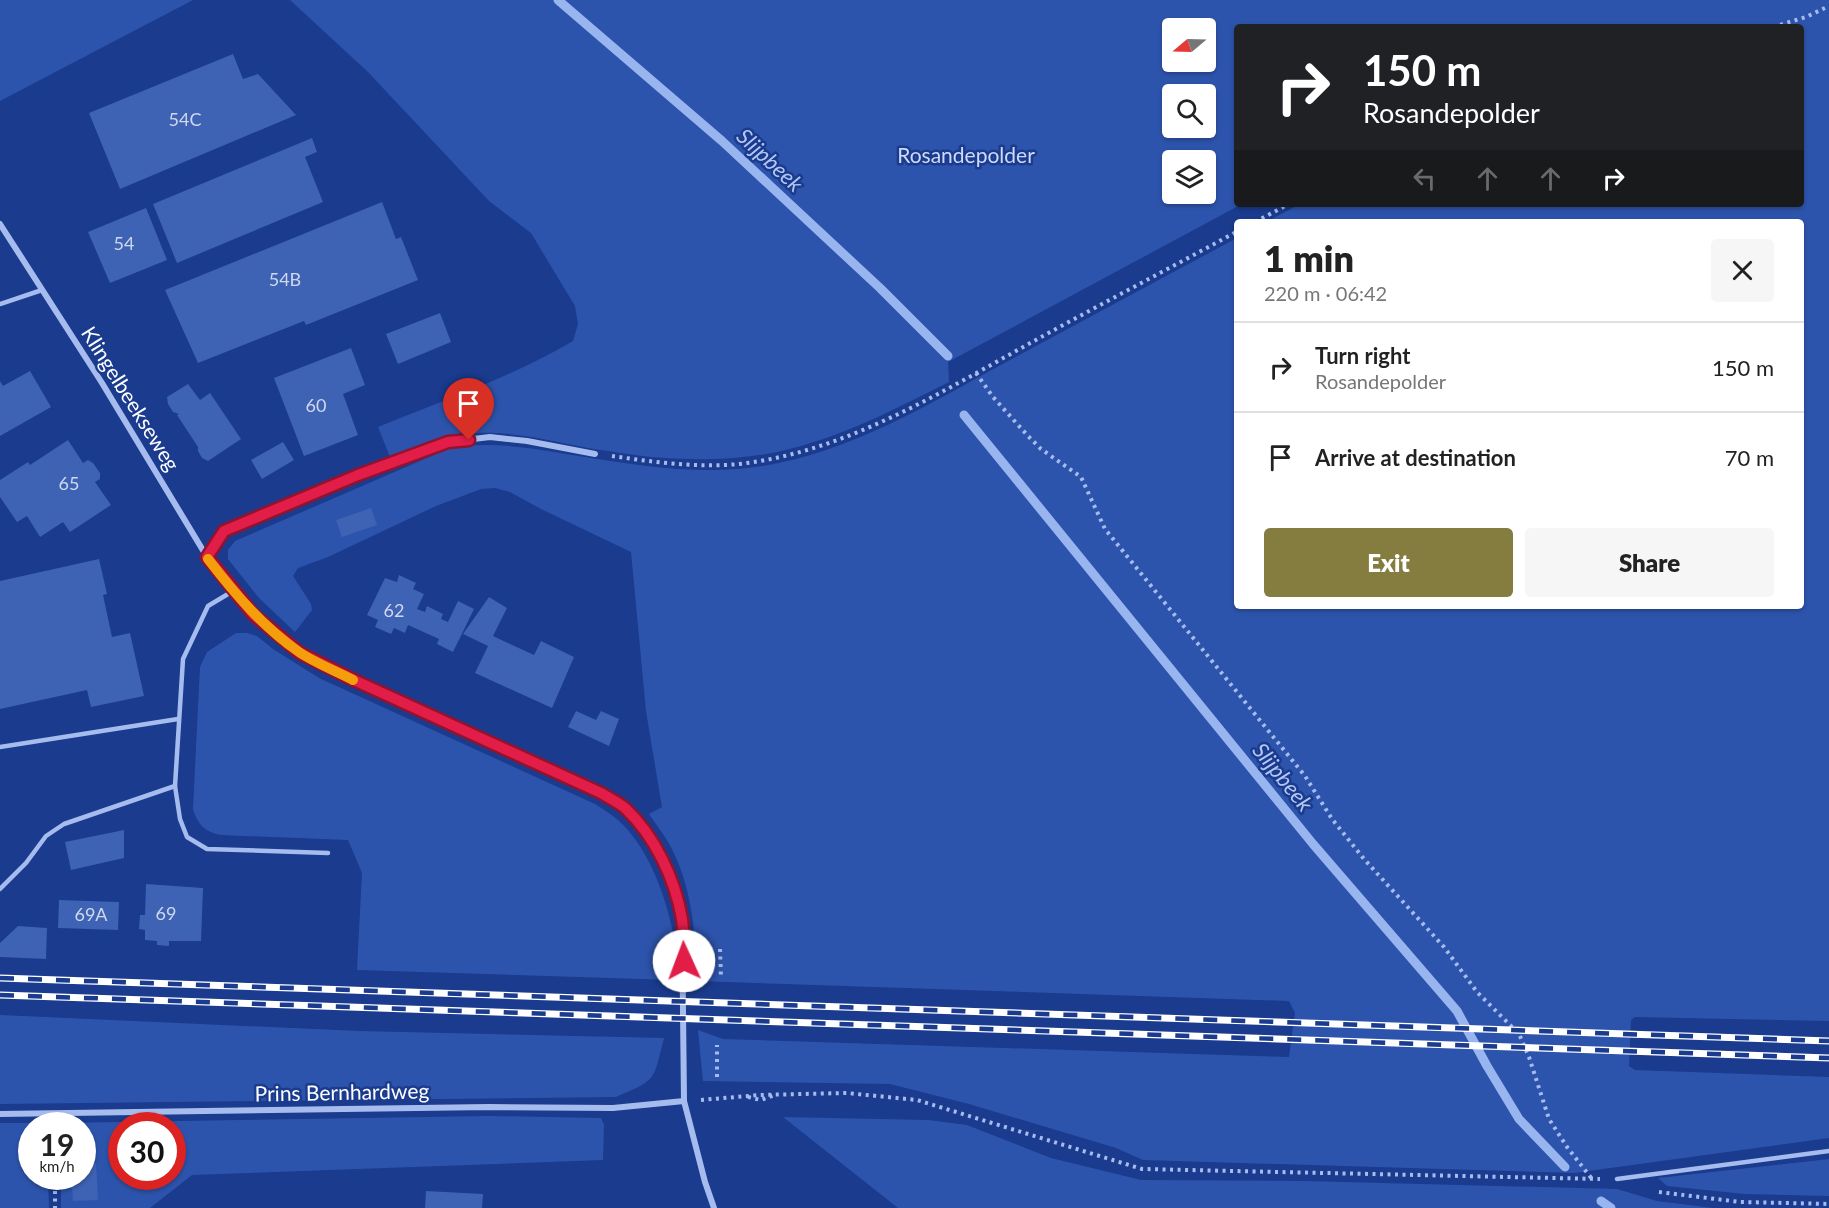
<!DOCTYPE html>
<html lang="en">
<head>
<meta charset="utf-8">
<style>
  body { margin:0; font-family:Lato,sans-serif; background:#f6f6f6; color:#222; height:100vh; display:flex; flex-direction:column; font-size:22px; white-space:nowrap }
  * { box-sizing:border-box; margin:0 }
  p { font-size:20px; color:#767676 }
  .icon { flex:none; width:33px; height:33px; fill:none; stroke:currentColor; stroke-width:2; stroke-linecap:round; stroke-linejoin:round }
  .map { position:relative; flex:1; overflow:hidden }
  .details { position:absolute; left:1234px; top:219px; width:570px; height:390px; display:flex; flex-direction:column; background:#fff; border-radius:6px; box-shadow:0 2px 4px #0004 }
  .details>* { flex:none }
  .guide { position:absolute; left:1234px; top:24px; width:570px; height:183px; border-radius:6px; box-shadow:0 2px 4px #0004; background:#202124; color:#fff; overflow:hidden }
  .needle { width:39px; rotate:251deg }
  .controls { position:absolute; left:1162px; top:18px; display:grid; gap:12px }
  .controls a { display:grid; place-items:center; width:54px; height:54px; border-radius:6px; background:#fff; box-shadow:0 2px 4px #0004; font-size:30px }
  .speed { position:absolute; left:18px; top:1112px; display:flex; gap:12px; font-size:30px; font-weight:700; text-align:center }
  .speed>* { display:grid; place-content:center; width:78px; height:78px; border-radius:50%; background:#fff; box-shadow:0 2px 4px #0004; line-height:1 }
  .speed small { font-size:15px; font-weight:400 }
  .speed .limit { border:9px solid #d22; background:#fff; color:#111 }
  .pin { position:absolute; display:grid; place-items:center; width:51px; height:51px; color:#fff; margin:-62px -26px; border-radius:50% 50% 50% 0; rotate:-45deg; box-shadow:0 0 6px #0007 }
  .pin .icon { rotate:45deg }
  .me { position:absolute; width:66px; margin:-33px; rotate:358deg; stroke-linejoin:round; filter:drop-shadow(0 0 4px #0008) }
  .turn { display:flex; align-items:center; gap:21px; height:126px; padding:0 30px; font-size:27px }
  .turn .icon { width:78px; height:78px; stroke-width:2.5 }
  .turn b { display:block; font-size:42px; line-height:51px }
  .lanes { display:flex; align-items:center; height:57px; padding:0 30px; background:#0003; justify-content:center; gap:30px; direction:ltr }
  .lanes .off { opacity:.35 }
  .round { display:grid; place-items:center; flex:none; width:63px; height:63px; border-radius:6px; background:#f6f6f6 }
  .summary { display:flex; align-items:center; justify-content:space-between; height:102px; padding:0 30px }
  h1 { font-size:36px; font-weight:800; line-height:45px }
  .primary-button { display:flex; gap:12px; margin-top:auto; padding:12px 30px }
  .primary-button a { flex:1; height:69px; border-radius:6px; background:#857c40; color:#fff; font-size:24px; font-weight:800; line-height:69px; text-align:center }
  .primary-button a+a { background:#f6f6f6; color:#222 }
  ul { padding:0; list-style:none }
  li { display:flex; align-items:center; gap:18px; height:90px; padding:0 30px; border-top:2px solid #e0e0e0 }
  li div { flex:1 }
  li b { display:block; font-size:22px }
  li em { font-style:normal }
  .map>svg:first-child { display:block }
</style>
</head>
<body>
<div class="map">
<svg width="1829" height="1208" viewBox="0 0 1829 1208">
  <rect width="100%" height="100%" fill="#1a3b8e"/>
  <g fill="#2d54ac" fill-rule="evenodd">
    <polygon points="0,0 193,0 0,101"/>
    <path d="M290,0h1539v1021l-194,-4 -4,3 -2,46 6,4 194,7v61l-255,35 -431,-13 -27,-12 -147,-44 -79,-20 -187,-3 -5,-51 25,9 566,18 6,-44 -6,-12 -591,-20c-3,-46 -5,-90 -26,-132 -6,-12 -15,-23 -23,-35l13,-7 -16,-96 -15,-159 -90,-43 -31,-17 -15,-4 -14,1 -45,17 -108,51 -30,11 -5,8 18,28 1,6 -17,22 -36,-34 -31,-39v-9l7,-9 215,-93c47,-8 89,2 135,9 50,8 102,16 153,12 99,-8 187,-63 272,-109 76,-41 152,-82 227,-122l1,368h564v-384h-536l34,-18h502v-177h-564v177h4l-294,158 1,20c-85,43 -156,80 -254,77 -29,0 -58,-3 -87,-8 -44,-6 -86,-20 -131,-18 -30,2 -59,12 -87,24l-12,-30c66,-27 134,-50 195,-86l5,-17 -3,-18 -44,-73 -42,-32 -121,-129zM1173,28h33v34h-33zM1173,94h33v34h-33zM1173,160h33v34h-33z"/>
    <path d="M236,633h11l10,3 16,13 46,29 276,126c8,5 16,10 23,16 29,26 46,71 54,108 3,16 1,35 1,52l-316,-10 5,-97 -14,-33 -127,-5c-16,-3 -23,-10 -28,-26l7,-142 7,-15z"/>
    <path d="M0,1015l359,16 305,7c-11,43 -6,41 -48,59l-616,7z"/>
    <path d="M489,1116l112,2 3,7 -1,35 -411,15 -42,33h-89v-32h21v-51h-22v-2zM122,1125h50v51h-50z"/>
    <polygon points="783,1117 928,1120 967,1125 1051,1158 1141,1180 1306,1181 1617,1189 1657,1201 1713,1208 898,1208"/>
    <polygon points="0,1123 46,1123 46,1125 32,1125 32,1176 48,1176 49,1208 0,1208"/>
    <polygon points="1829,1159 1829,1196 1745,1194 1667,1186 1658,1178"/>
  </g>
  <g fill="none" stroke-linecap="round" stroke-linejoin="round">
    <g stroke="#99b5f0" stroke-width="9">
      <polyline points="558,0 722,141 880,288 948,356"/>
      <polyline points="964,415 1313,844 1457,1011 1487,1066 1519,1119 1565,1167"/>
      <polyline points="1601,1201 1611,1208"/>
    </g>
  </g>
  <g fill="#3e62b4">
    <polygon points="233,54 243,79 258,74 296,115 120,189 89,113"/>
    <polygon points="312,138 317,152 305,157 323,202 177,263 153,204"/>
    <polygon points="382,202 396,239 401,237 418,280 306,325 304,321 198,363 165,290"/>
    <polygon points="146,208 167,260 110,283 88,232"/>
    <polygon points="440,313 451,342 398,364 386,334"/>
    <polygon points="351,348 365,385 343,394 358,435 304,456 274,378"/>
    <polygon points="30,371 51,407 0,436 0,381 3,386"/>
    <polygon points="188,384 200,400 210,393 241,439 208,461 202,458 198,451 198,447 177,415 179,414 173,412 168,404 167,397"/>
    <polygon points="68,440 83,463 88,460 93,463 100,473 100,479 95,482 111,505 70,532 63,522 40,537 27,516 17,522 0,497 0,480 28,462 30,465"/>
    <polygon points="283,442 294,460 262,479 251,460"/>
    <polygon points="371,508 377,525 342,537 336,520"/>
    <polygon points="99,559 107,594 103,595 112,637 130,633 144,696 91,707 87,690 0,709 0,581"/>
    <polygon points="399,575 416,583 413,589 424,594 417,609 425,612 427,606 443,614 441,619 448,622 458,601 474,609 453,652 437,644 439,639 408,625 405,633 394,628 391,634 375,627 378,620 367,615 385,578 397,582"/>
    <polygon points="489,597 507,608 493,636 534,655 541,641 574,657 552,708 475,673 488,646 463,634"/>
    <polygon points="576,711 596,720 601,711 619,719 609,746 568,727"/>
    <polygon points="124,830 124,858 71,870 65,842"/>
    <polygon points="146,884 203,888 201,941 169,941 169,946 157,945 157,941 145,940 145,930 139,929 140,915 145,915"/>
    <polygon points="59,900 119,902 118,930 58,928"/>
    <polygon points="18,926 47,928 46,959 0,957 0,943"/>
    <polygon points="96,1163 98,1200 73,1201 71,1176 82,1176 82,1164"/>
    <polygon points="426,1191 483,1194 482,1208 425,1208"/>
  </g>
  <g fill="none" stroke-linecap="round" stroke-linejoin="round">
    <g stroke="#a7bcee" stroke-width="4" stroke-dasharray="3 4.5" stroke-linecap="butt">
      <polyline points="1773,27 1806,17 1829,6"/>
      <polyline points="1255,222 1289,204"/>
      <polyline points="976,373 993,397 1028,436 1041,449 1081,477 1105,529 1305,776 1332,819 1364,859 1444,947 1477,992 1519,1034 1529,1057 1549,1119 1567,1147 1592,1179"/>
      <path d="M612,456c41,6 85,12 127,8 107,-12 202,-72 295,-123 67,-37 136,-73 204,-110"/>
      <polyline points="720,949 721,979"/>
      <polyline points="717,1077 717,1045"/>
      <polyline points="748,1097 761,1100 775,1095"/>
      <polyline points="701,1100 759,1095 847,1093 917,1100 1142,1169 1600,1179"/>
      <polyline points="55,1176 55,1208"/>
      <polyline points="1659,1192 1740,1202 1829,1204"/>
    </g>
    <g stroke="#a7bcee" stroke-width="4.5">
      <polyline points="0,304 42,290"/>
      <polyline points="233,591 208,606 183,659 175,786 180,819 187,837 207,849 328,853"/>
      <polyline points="0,747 178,719"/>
      <polyline points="0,889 26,863 46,836 64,824 175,786"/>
      <polyline points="1617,1179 1829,1151"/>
    </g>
    <g stroke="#a7bcee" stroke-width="6">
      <path d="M0,224l102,159 105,174 47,58 46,38 56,28 245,112c8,5 17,9 24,15 32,30 47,71 57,112l2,181 21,81 9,26"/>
      <polyline points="207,557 224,531 358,475 448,442 490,437 527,441 595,454"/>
      <polyline points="0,1114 489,1107 613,1108 684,1101"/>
    </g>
    <defs>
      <g id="rail">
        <polyline points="0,978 1829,1041"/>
        <polyline points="0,995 1829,1058"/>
      </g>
    </defs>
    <use href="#rail" stroke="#fff" stroke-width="7"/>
    <use href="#rail" stroke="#1a3b8e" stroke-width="4.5" stroke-dasharray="14" stroke-linecap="butt"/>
  </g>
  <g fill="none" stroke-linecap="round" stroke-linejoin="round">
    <defs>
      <path id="route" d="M469,440l-21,2 -90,33 -134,56 -17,26 47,58 46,38 56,28 245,112c8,5 17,9 24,15 30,28 50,71 57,111 2,14 1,29 2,42"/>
    </defs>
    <use href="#route" stroke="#92132f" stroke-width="15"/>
    <use href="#route" stroke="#e11d48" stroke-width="10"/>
    <path stroke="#f59e0b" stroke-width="10" d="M208,559c27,35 55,68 91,93 16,11 37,19 54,28"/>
  </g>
  <g text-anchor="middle" stroke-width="5" stroke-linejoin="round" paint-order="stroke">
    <g font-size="18" fill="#cfd8ec">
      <text x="185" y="126">54C</text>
      <text x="124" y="250">54</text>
      <text x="285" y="286">54B</text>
      <text x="316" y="412">60</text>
      <text x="69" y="490">65</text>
      <text x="394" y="617">62</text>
      <text x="166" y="920">69</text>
      <text x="91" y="921">69A</text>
    </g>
    <g font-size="21" fill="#cddafa" stroke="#1a3b8e">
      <text x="966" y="163">Rosandepolder</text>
    </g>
    <g font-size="21" fill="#fff" stroke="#1a3b8e">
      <text transform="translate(130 399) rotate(58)" y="7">Klingelbeekseweg</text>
      <text transform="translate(342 1093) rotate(-1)" y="7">Prins Bernhardweg</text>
    </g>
    <g font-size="22" font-style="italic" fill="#b3c7f5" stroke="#1a3b8e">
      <text transform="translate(770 160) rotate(43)" y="8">Slijpbeek</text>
      <text transform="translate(1283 777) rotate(51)" y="8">Slijpbeek</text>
    </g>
  </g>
</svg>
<div class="controls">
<a><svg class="needle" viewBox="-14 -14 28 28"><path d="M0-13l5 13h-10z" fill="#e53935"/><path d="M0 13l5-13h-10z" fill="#767676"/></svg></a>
<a><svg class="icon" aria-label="search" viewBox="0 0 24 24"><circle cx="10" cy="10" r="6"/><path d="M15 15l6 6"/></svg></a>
<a><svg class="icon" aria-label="layers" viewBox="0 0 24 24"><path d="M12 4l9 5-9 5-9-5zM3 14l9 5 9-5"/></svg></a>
</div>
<div class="speed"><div>19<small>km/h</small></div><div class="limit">30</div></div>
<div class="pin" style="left:469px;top:440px;background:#d93025"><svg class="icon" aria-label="arrive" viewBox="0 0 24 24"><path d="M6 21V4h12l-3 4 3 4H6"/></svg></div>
<svg class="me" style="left:684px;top:961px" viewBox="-20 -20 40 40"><circle r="19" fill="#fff"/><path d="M0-13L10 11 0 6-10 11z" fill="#e11d48"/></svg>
<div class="guide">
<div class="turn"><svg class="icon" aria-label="right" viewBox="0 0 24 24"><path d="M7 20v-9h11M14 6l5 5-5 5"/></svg><div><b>150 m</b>Rosandepolder</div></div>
<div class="lanes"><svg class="icon off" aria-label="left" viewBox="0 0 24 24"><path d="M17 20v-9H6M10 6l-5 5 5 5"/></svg><svg class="icon off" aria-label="ahead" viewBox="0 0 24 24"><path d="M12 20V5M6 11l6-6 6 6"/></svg><svg class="icon off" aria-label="ahead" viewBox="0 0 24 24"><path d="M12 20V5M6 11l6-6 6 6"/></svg><svg class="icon" aria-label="right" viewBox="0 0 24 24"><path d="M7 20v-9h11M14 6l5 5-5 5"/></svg></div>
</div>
<section class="details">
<div class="summary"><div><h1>1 min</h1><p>220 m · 06:42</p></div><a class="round"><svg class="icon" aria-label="close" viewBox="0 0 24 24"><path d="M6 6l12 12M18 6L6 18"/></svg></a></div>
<ul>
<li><svg class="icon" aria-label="right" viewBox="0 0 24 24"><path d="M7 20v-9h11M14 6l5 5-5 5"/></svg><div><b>Turn right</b><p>Rosandepolder</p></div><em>150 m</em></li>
<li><svg class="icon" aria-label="arrive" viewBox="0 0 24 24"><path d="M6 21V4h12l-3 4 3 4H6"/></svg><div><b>Arrive at destination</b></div><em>70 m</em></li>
</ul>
<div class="primary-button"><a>Exit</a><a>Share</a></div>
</section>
</div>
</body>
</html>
